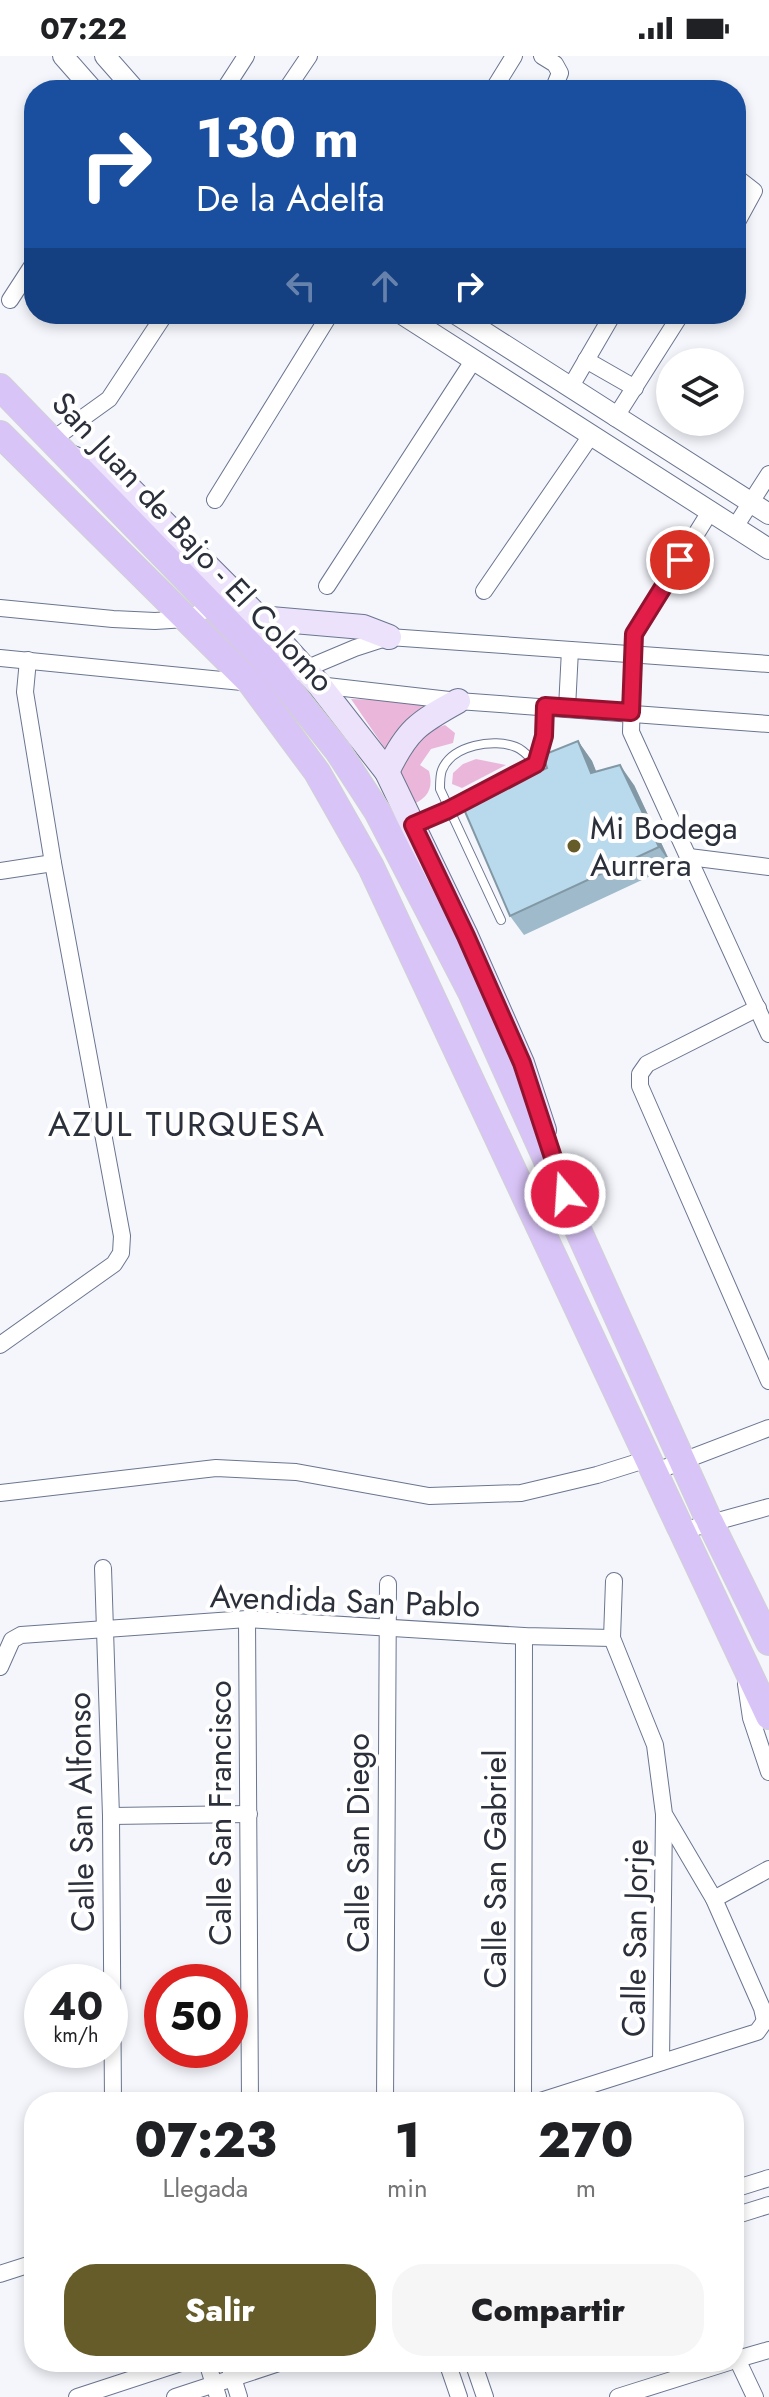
<!DOCTYPE html>
<html lang="es">
<head>
<meta charset="utf-8">
<style>
  body { margin:0; font-family:Jost,sans-serif; background:#f6f6f6; color:#202124; height:100vh; display:flex; flex-direction:column; font-size:30px; white-space:nowrap }
  * { box-sizing:border-box; margin:0 }
  p { font-size:26px; color:#757577 }
  .icon { flex:none; width:44px; height:44px; fill:none; stroke:currentColor; stroke-width:2; stroke-linecap:round; stroke-linejoin:round }
  .map { position:relative; flex:1; overflow:hidden }
  .drawer { position:absolute; left:24px; top:2036px; width:720px; height:280px; display:flex; flex-direction:column; background:#fff; border-radius:32px; box-shadow:0 4px 12px #0003 }
  .drawer>* { flex:none }
  .top-card { position:absolute; left:24px; top:24px; width:722px; height:244px; border-radius:32px; box-shadow:0 4px 12px #0003; background:#1a4fa0; color:#fff; overflow:hidden }
  .controls { position:absolute; left:656px; top:292px; display:grid; gap:16px }
  .controls a { display:grid; place-items:center; width:88px; height:88px; border-radius:50%; background:#fff; box-shadow:0 4px 12px #0003; font-size:40px }
  .speed { position:absolute; left:24px; top:1908px; display:flex; gap:16px; font-size:40px; font-weight:700; text-align:center }
  .speed>* { display:grid; place-content:center; width:104px; height:104px; border-radius:50%; background:#fff; box-shadow:0 4px 12px #0003; line-height:1 }
  .speed small { font-size:20px; font-weight:400 }
  .speed .limit { border:12px solid #d22; background:#fff; color:#111 }
  .pin { position:absolute; display:grid; place-items:center; width:68px; height:68px; color:#fff; margin:-34px; border:4px solid #fff; border-radius:50%; box-shadow:0 2px 8px #0007 }
  .me { position:absolute; width:88px; margin:-44px; rotate:342deg; stroke-linejoin:round; filter:drop-shadow(0 0 6px #0008) }
  .turn { display:flex; align-items:center; gap:28px; height:168px; padding:0 40px; font-size:36px }
  .turn .icon { width:104px; height:104px; stroke-width:2.5 }
  .turn b { display:block; font-size:56px; line-height:68px }
  .lanes { display:flex; align-items:center; height:76px; padding:0 40px; background:#0003; justify-content:center; gap:40px; direction:ltr }
  .lanes .off { opacity:.35 }
  .eta { display:flex; justify-content:space-evenly; align-items:center; height:136px; text-align:center }
  .eta b { font-size:48px; font-weight:800; line-height:56px }
  .cta { display:flex; gap:16px; margin-top:auto; padding:16px 40px }
  .cta a { flex:1; height:92px; border-radius:32px; background:#665c29; color:#fff; font-size:32px; font-weight:800; line-height:92px; text-align:center }
  .cta a+a { background:#f6f6f6; color:#202124 }
  .status { display:flex; justify-content:space-between; align-items:center; height:56px; padding:0 40px; background:#fff; direction:ltr }
  .status svg { height:22px; fill:currentColor }
  .map>svg:first-child { display:block }
</style>
</head>
<body>
<div class="status"><b>07:22</b><svg viewBox="0 0 49 12"><path d="M0 12V9h3v3zM5 12V6h3v6zM10 12V3h3v9zM15 12V0h3v12zM26 1h20v11H26zM47 4h2v5h-2z"/></svg></div>
<div class="map">
<svg width="769" height="2341" viewBox="0 0 769 2341">
  <rect width="100%" height="100%" fill="#f4f6fc"/>
  <g fill="#eab7db">
    <polygon points="351,643 436,646 388,697"/>
    <path d="M445,669l10,8 -2,10 -22,6 -11,16 9,6c5,19 -2,27 -19,35l-16,-31 26,-41z"/>
    <polygon points="476,703 506,709 462,732 452,728 453,717 463,708"/>
  </g>
  <g fill="none" stroke-linecap="round" stroke-linejoin="round">
    <defs>
      <g id="service">
        <polyline points="413,769 448,754 536,708 544,680 545,651"/>
        <path d="M501,864l-61,-131c0,-5 0,-14 2,-19 10,-25 52,-32 74,-23 8,3 14,11 20,17"/>
      </g>
      <g id="minor">
        <polyline points="542,0 555,8 560,17 553,34"/>
        <polyline points="224,34 246,0"/>
        <polyline points="286,34 309,0"/>
        <polyline points="493,34 514,0"/>
        <polyline points="736,121 754,135 736,168"/>
        <polyline points="10,244 34,207"/>
        <polyline points="586,304 635,332"/>
        <polyline points="570,332 613,258"/>
        <polyline points="615,362 681,258"/>
        <polyline points="52,384 109,343 165,258"/>
        <polyline points="215,444 330,258"/>
        <polyline points="711,454 634,578 631,676 769,978"/>
        <polyline points="735,471 769,418"/>
        <polyline points="327,530 473,305"/>
        <polyline points="484,535 592,378"/>
        <polyline points="0,552 113,563 155,565 186,563 214,550"/>
        <polyline points="0,602 252,627"/>
        <polyline points="298,616 355,592 389,581 769,608"/>
        <polyline points="318,629 458,645 769,668"/>
        <polyline points="567,652 570,594"/>
        <polyline points="689,801 769,811"/>
        <polyline points="0,815 53,807"/>
        <polyline points="758,952 647,1008 640,1018 640,1030 769,1325"/>
        <polyline points="0,1289 114,1208 121,1197 122,1180 53,807 25,636 28,604"/>
        <polyline points="654,1416 769,1372"/>
        <polyline points="0,1437 216,1412 296,1416 429,1440 521,1437 597,1419 648,1403"/>
        <polyline points="682,1475 769,1451"/>
        <polyline points="103,1512 111,1760 113,2046"/>
        <polyline points="614,1525 612,1582 655,1689 664,1758 714,1843 762,1952 765,1965"/>
        <polyline points="247,1563 250,2046"/>
        <polyline points="0,1611 12,1584 21,1579 247,1563 524,1580 612,1582"/>
        <polyline points="746,1628 751,1662 769,1716"/>
        <polyline points="111,1760 249,1758"/>
        <polyline points="714,1843 769,1813"/>
        <polyline points="661,2006 664,1760"/>
        <polyline points="385,2046 388,1528"/>
        <polyline points="523,2046 524,1580"/>
        <polyline points="537,2046 757,1976 765,1965"/>
        <polyline points="734,2133 769,2122"/>
        <polyline points="734,2160 769,2149"/>
        <polyline points="0,2218 34,2207"/>
        <polyline points="737,2303 755,2341"/>
        <polyline points="734,2304 769,2294"/>
        <polyline points="207,2306 218,2341"/>
        <polyline points="228,2306 239,2341"/>
        <polyline points="447,2306 459,2341"/>
        <polyline points="473,2306 485,2341"/>
        <polyline points="77,2341 184,2306"/>
        <polyline points="175,2341 282,2306"/>
        <polyline points="618,2341 729,2306"/>
      </g>
      <g id="tertiary">
        <polyline points="63,0 93,34"/>
        <polyline points="105,0 135,34"/>
        <polyline points="402,258 769,493"/>
        <polyline points="456,258 769,458"/>
      </g>
      <g id="secondary">
        <polyline points="67,400 115,418 259,562 320,630 387,716 466,880 522,1007 544,1074"/>
        <polyline points="259,562 363,571 389,581"/>
        <path d="M387,716c20,-42 31,-49 71,-71"/>
      </g>
      <g id="primary">
        <polyline points="0,331 267,606 338,695 377,755 471,936 707,1460"/>
        <polyline points="0,378 251,627 317,716 371,811 680,1471"/>
        <polyline points="710,1466 769,1586"/>
        <polyline points="682,1475 769,1660"/>
      </g>
    </defs>
    <use href="#service" stroke="#6b758f" stroke-width="10"/>
    <use href="#minor" stroke="#6b758f" stroke-width="18"/>
    <use href="#tertiary" stroke="#6b758f" stroke-width="22"/>
    <use href="#secondary" stroke="#6b758f" stroke-width="26"/>
    <use href="#primary" stroke="#d0d1d4" stroke-width="28"/>
    <use href="#service" stroke="#fff" stroke-width="8"/>
    <use href="#minor" stroke="#fff" stroke-width="16"/>
    <use href="#tertiary" stroke="#fff" stroke-width="20"/>
    <use href="#secondary" stroke="#ece2fb" stroke-width="24"/>
    <use href="#primary" stroke="#d9c4f7" stroke-width="26"/>
  </g>
  <polygon fill="#9fbbcb" points="578,685 592,705 596,716 634,729 672,810 524,879 510,860 547,712"/>
  <g fill="#8298a5">
    <polygon points="578,685 592,705 605,737 591,717"/>
    <polygon points="620,709 634,729 672,810 659,791"/>
  </g>
  <polygon fill="#b9d9ec" stroke="#8298a5" stroke-width="2" points="578,685 591,717 620,709 659,791 510,860 463,751 547,712 543,699"/>
  <g fill="none" stroke-linecap="round" stroke-linejoin="round">
    <defs>
      <polyline id="route" points="565,1138 522,1007 466,880 413,769 448,754 536,708 544,680 545,650 631,656 634,578 680,504"/>
    </defs>
    <use href="#route" stroke="#92132f" stroke-width="20"/>
    <use href="#route" stroke="#e11d48" stroke-width="14"/>
  </g>
  <circle fill="#665c29" stroke="#fff" stroke-width="3" cx="574" cy="790" r="8"/>
  <g text-anchor="middle" stroke-width="8" stroke-linejoin="round" paint-order="stroke">
    <g font-size="32" fill="#2b303b" stroke="#fff">
      <text transform="translate(193 486) rotate(47)" y="11">San Juan de Bajo - El Colomo</text>
      <text transform="translate(345 1545) rotate(2)" y="11">Avendida San Pablo</text>
      <text transform="translate(81 1756) rotate(-91)" y="11">Calle San Alfonso</text>
      <text transform="translate(220 1757) rotate(-90)" y="11">Calle San Francisco</text>
      <text transform="translate(358 1787) rotate(-90)" y="11">Calle San Diego</text>
      <text transform="translate(495 1813) rotate(-90)" y="11">Calle San Gabriel</text>
      <text transform="translate(635 1882) rotate(-89)" y="11">Calle San Jorje</text>
    </g>
    <g font-size="32" fill="#2b303b" stroke="#fff" text-anchor="start">
      <text x="590" y="783">Mi Bodega<tspan x="590" dy="37">Aurrera</tspan></text>
    </g>
    <g font-size="34" letter-spacing="2" fill="#2b303b" stroke="#fff">
      <text x="187" y="1080">AZUL TURQUESA</text>
    </g>
  </g>
</svg>
<div class="controls">
<a><svg class="icon" aria-label="layers" viewBox="0 0 24 24"><path d="M12 4l9 5-9 5-9-5zM3 14l9 5 9-5"/></svg></a>
</div>
<div class="speed"><div>40<small>km/h</small></div><div class="limit">50</div></div>
<div class="pin" style="left:680px;top:504px;background:#d93025"><svg class="icon" aria-label="arrive" viewBox="0 0 24 24"><path d="M6 21V4h12l-3 4 3 4H6"/></svg></div>
<svg class="me" style="left:565px;top:1138px" viewBox="-20 -20 40 40"><circle r="17" fill="#e11d48" stroke="#fff" stroke-width="3"/><path d="M0-11L8 9 0 5-8 9z" fill="#fff"/></svg>
<div class="top-card">
<div class="turn"><svg class="icon" aria-label="right" viewBox="0 0 24 24"><path d="M7 20v-9h11M14 6l5 5-5 5"/></svg><div><b>130 m</b>De la Adelfa</div></div>
<div class="lanes"><svg class="icon off" aria-label="left" viewBox="0 0 24 24"><path d="M17 20v-9H6M10 6l-5 5 5 5"/></svg><svg class="icon off" aria-label="ahead" viewBox="0 0 24 24"><path d="M12 20V5M6 11l6-6 6 6"/></svg><svg class="icon" aria-label="right" viewBox="0 0 24 24"><path d="M7 20v-9h11M14 6l5 5-5 5"/></svg></div>
</div>
<section class="drawer">
<div class="eta">
<div><b>07:23</b><p>Llegada</p></div>
<div><b>1</b><p>min</p></div>
<div><b>270</b><p>m</p></div>
</div>
<div class="cta"><a>Salir</a><a>Compartir</a></div>
</section>
</div>
</body>
</html>
